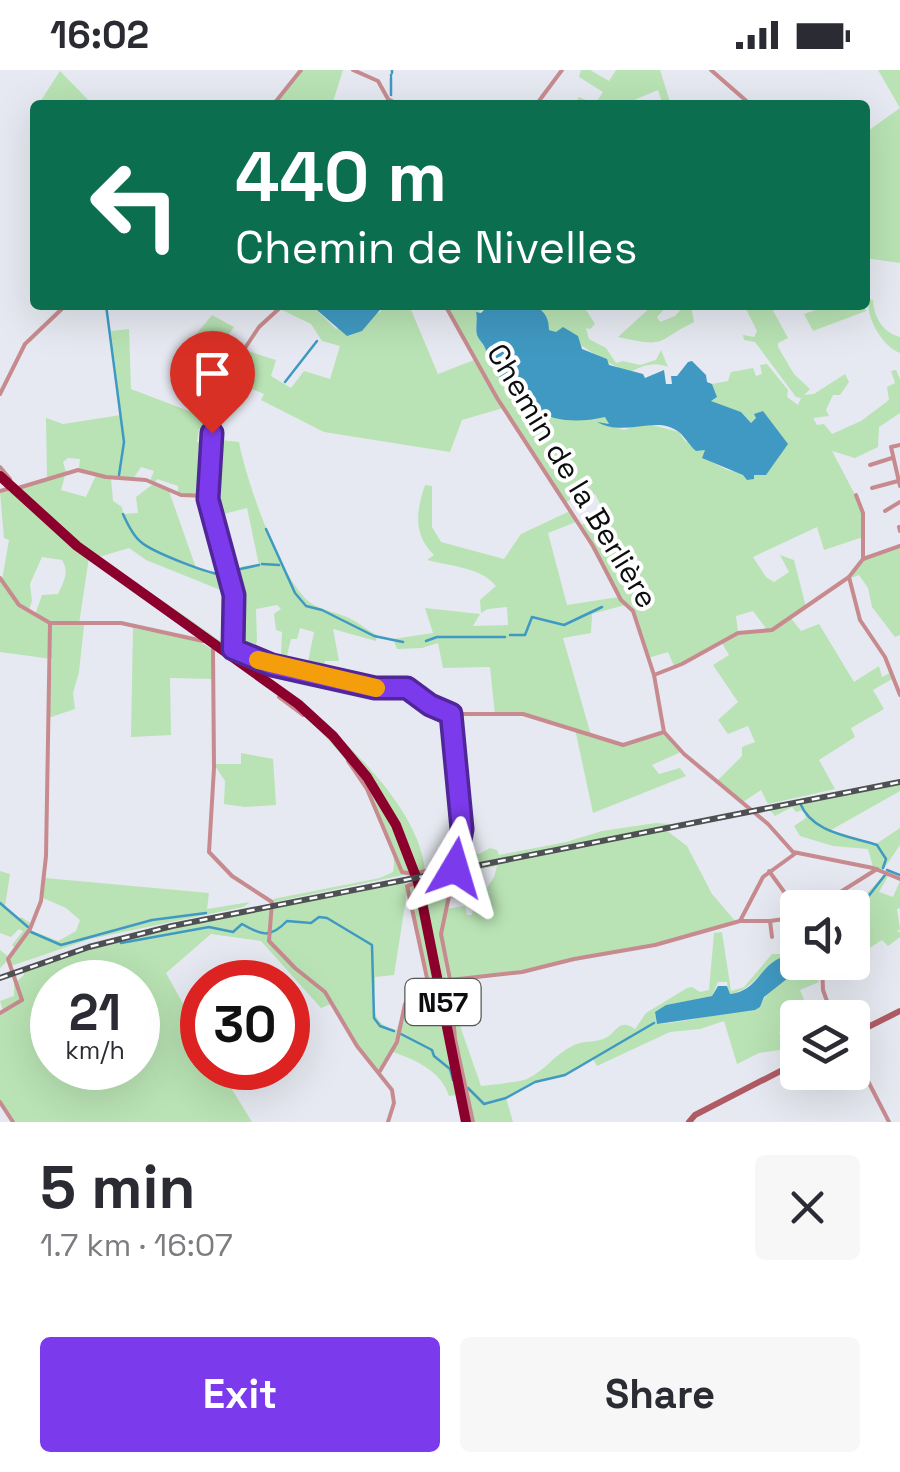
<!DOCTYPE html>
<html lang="en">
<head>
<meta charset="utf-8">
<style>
  body { margin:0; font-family:"Space Grotesk",sans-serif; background:#f7f7f7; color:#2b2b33; height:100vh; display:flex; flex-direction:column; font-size:38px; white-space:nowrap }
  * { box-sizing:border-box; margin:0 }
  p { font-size:32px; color:#7c7c81 }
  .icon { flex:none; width:55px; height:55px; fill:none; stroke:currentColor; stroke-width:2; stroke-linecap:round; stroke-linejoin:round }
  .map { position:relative; height:1052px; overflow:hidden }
  .sheet { display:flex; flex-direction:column; background:#fff; flex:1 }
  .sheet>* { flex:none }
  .hud { position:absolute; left:30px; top:30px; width:840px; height:210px; border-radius:10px; box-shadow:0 10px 40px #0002; background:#0b6e4f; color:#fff; overflow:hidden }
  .controls { position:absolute; left:780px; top:820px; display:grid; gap:20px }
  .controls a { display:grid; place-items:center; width:90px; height:90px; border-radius:10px; background:#fff; box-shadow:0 10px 40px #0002; font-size:50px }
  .speed { position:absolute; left:30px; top:890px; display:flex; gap:20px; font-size:50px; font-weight:700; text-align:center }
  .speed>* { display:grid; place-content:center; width:130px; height:130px; border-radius:50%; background:#fff; box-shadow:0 10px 40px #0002; line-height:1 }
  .speed small { font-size:25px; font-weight:400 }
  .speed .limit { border:15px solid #d22; background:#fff; color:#111 }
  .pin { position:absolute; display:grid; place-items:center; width:85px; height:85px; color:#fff; margin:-102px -42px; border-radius:50% 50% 50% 0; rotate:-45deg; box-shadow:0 0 10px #0007 }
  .pin .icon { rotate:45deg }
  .me { position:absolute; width:110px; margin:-55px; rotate:7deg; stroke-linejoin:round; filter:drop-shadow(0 0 8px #0008) }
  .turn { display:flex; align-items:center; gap:35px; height:210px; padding:0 40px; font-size:45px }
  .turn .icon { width:130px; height:130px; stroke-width:2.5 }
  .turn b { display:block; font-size:70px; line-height:85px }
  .round { display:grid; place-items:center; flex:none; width:105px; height:105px; border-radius:10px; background:#f7f7f7 }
  .overview { display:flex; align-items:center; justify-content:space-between; height:170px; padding:0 40px }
  h1 { font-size:60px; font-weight:700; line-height:75px }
  .button { display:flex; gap:20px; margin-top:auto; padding:20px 40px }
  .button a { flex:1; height:115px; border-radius:10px; background:#7c3aed; color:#fff; font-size:40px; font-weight:700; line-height:115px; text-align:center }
  .button a+a { background:#f7f7f7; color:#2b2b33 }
  .status { display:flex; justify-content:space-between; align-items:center; height:70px; padding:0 50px; background:#fff; direction:ltr }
  .status svg { height:28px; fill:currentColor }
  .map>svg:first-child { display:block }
</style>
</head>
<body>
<div class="status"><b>16:02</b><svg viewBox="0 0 49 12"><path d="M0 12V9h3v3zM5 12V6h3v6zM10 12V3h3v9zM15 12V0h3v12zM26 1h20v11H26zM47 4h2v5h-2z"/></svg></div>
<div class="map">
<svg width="900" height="1052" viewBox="0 0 900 1052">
  <rect width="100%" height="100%" fill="#e6e9f1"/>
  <g fill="#b9e3b4" fill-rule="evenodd">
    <polygon points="301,0 343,0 332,35 273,35"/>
    <polygon points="581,0 590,0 609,11 616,0 660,0 671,35 663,35 658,20 622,35 574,35 579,27 595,34 603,22 579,7"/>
    <polygon points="878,0 900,0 900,193 865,188 865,63 900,38"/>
    <polygon points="60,1 93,35 38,35"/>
    <path d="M869,229l4,1c1,17 9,32 27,37v16c-17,-6 -35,-36 -31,-54z"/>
    <path d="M283,235h28l25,24 44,-17 4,-7h25l29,69 36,-14 -29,-55h44l-12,8 -1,20 19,32 110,51 5,9 -10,-3 24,8 21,-7 34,9 6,9 21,8 -4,8 25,13 26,5 3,-57 -5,5 -10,-11 -31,-11 7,-4 -5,-13 16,-3 3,-9 22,-4 3,8 6,-2 -2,-9 7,-1 21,26 -1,7 11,8 3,-7 -5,-1 -41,-55 -11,-2 -1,-5 11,2 3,-6 -13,-26h26l18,33 -10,5v4l16,27 16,15 -6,6 10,-1 31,-20 4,8 -9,13h-7l-7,15 3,6 -16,2 4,7 7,-1 8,10 29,-13 28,-21 -2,-13 8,-4 -4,-12 5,-1 4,9v34l-21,14 -1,20 -23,11 -23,-7 29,55 2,31 -39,13 -7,-23 -64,30 13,20 8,5 15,-10 -9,-17 14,5 12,47 -16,10 11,14 18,-7 35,58 25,-16 3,11 8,-4 2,6 -19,11 11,19 -33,19 4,9 -36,23 16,29 -67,15 -7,-14 -18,12 -27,-20 26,-26v-9l13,-5 -7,-16 -20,8 -10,-14 20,-18 -25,-37 16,-10 -7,-12 -47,25 -7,-16 -20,6 -14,-45 -9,-8 -33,9 -1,19 -28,5 28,97 36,10 37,-13 17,20 -29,13 7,9 21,-6 6,8 -93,37 -18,-84 -52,-15 -28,1 -5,-48 -47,1 -5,-25 -16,5 -25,1 -4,-10 40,-6 -8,-25 55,6 -7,12 35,-1 -1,-18 -19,2 -7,4 -1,-13 16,-14c-15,-19 -47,-20 -69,-26l7,-5c-21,-21 -18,-43 -9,-70l7,1v41l9,15 63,17 17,-25 49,-23 6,11 -28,11 19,72 52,-8 -40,-71 26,-13 -10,-19 -14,7 -5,-5 -11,7 -62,-95 -41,12 -12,32 -126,-20 -63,-32 3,-6 -39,-17 17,-28 34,11 -5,16 20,12 13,-17 26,8 10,-33 -18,-5 -11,-17 -31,-15zM753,541l15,20 -30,1 -2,-16z"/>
    <path d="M533,235h50l12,19 -5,5 -4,-1 3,11 17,9 10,15 7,-2 17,4 16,-5 5,-10 7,17c-14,-6 -25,-1 -38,5 -29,-9 -54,-35 -82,-42v-7z"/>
    <path d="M653,235h15l-11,12 3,5 15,-6 10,-11h6l3,17c-40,20 -26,26 -76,15z"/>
    <polygon points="830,235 864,235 866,241 813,261 804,244"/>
    <polygon points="212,245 234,257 217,281 223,285 216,299 180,284"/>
    <path d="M129,259l2,60 76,29 -2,11h-6l-2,13 6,1v11l7,1 1,-16 28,3c6,35 44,147 75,163 11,6 26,8 37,14 8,4 16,11 26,16l-1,6 -43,-12 6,32h-14l-2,15 -17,-4 8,-40 -14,-4 -3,11h-6l-7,28 -9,-1 2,-11 4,-1 1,-22 -6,-2 -2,-16 7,-5 -4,-4 -21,4 1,32 -5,16 -19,-8v-54l-87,-35 -17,-12 -30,9c90,64 314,200 326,313l-8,2 -9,-23 -65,-105 -238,-179 -105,-91v-5l17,19 30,-9 -1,-61 17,6 58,-9 -10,-84zM68,388l12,1 -1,9 17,7 -10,22 -25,-7 5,-18 -3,-10zM141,397l13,4 -4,10 3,3 -17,13 2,16 -15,1 -1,-7 -9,-6 -2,-23 22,1zM201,405l8,1 -1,23 4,18 35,-9 12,57 -15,1 -22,10 -26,-8 -27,-77 -14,-9 2,-3 21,7v8l21,2z"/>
    <path d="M10,419l79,68 -10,67 5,1 -5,47 -6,21 2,16 -27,9 4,-59 -52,-7v-75l2,3 7,-40 -5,-2 -4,-46zM42,487l20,3c8,12 1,23 -4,34l-16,1 -7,20 -7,-3 4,-11 -2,-17z"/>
    <polygon points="900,476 900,565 895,567 872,537 868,518 859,505 851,508 863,489"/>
    <polygon points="133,558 199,571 214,581 212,609 170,608 171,665 131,667"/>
    <path d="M294,637l29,22 53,65 37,79 -138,29 -2,-3 107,-21 13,-6c4,-19 -5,-34 -13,-52 -20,-48 -47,-79 -86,-113z"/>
    <polygon points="241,683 273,689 276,735 245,737 224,734 225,711 214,694 241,694"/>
    <polygon points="900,713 900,721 831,760 876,774 900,758 900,775 883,800 873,797 868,779 833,776 800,766 794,756 806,748 803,740 796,742 792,737 775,746 770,740"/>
    <path d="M656,753l13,1 -3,6 21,16 25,48 24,28c-92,28 -188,46 -283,58l-4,-5 -9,-39 9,58 32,92c10,-1 38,-4 46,-7 18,-8 28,-25 45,-33 11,-6 20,-3 31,-7 15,-6 15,-22 32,-10l11,-16 41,-25 5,-1 8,5 9,-2 5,-57 8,-1 9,59 13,-4 28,-33h13l12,-12v8l-8,8c-24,1 -33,33 -60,36l-2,-12h-9l-6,14 -46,9 -11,8 2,11c25,-1 48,-8 72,-12 11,-2 20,0 31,-5 7,-20 40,-44 61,-44l-8,7 6,12 -19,8 11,27 -13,1 -1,8 -1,-2 -17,8 8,17 -28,4 -22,11 -13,-43 -24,8 -30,3 -73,34 -4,-7 -28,16 -30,7 -29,16 7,24h-45l-48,-242 30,1 -10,50 6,-22 19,-3 2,9h5l1,-6 16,2 2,-11 -10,-3 13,-20 3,-11 -41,8 3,-21 9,-3 11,4 11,-6 7,2 2,5 67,-13 36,-11z"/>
    <polygon points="0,801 10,804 5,836 19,849 21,847 32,854 30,860 58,871 76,861 80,850 66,838 43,828 45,808 209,823 207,839 250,832 243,837 90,869 14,895 10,894 9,889 0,898 0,880 10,888 16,879 12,875 23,861 19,859 11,867 0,863"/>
    <polygon points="885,804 888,806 879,822 893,827 900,811 900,838 897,839 900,859 897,862 900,862 900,867 888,876 882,870 865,881 857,871 853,872 857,834"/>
    <path d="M405,811l1,9 4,-7 5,-1 41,213 -7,1c-8,-25 -33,-36 -56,-44l-14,23 -48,-71 -10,4 -60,-67 -50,-7 -45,39 36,65v30h17l33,54h-239l-13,-20v-89l3,-2 -3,-10 14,-5v-12l10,-9 -1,-5 119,-36zM407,822l22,84 -24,30 -9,25c-30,-11 -21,-26 -21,-54l19,-2zM52,912h86v86h-86z"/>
  </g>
  <g fill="#4099c2">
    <polygon points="311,235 384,235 362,261 347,266"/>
    <path d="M489,235c26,0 60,-8 60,25l7,2 7,-5 15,9 4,13 25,10 2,6 34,9 2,4 19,-8 2,14h6l-1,-8h6l11,-14 4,-1 14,14 1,7 5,2 5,13 -6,4 30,11 10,11 5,-5 -2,-4 9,-3 25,33 -22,31h-12v4l-7,1 -4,-5 -41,-17 3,-8 -9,1c-6,-5 -11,-14 -17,-19 -23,-18 -54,6 -82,-10l12,2 -4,-7c-61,14 -98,-15 -120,-69 -2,-5 -6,-8 -8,-13 -2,-7 1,-15 -1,-23l5,1z"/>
    <path d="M797,880l1,12 9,1 -43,34 -4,10 -5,3 -98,14 -2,-12 11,-7 46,-9 6,-10h9l3,8c26,-3 28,-23 46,-34 9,-5 14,-2 21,-10z"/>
  </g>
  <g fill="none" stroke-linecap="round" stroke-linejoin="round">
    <g stroke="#4099c2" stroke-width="2.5">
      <polyline points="392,3 392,0"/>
      <polyline points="391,6 391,5"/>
      <polyline points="391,25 391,8"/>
      <polyline points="390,35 390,33"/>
      <polyline points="106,235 124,372 119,405"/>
      <polyline points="285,312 317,271"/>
      <path d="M123,444c4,9 10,22 18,28 11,10 72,34 85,33"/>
      <polyline points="266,459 295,523 306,536 322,540 374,566 403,572"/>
      <polyline points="262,494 279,495"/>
      <polyline points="231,501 259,495"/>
      <polyline points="510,565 525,565 532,547 564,555 602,537"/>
      <polyline points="426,571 437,567 505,567"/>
      <path d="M800,733c12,30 49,33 77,42l9,14 -3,9"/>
      <polyline points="887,800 900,805"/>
      <polyline points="0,833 28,857"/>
      <polyline points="847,838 860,837 885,805"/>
      <polyline points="31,862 61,875 152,850 206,843"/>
      <path d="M121,873l88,-16 24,5 9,-8c19,11 28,15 45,-3l24,2 8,-6 8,1 45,27 2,73 6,8 14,5"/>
      <polyline points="401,964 432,980 434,986 450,999 453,1010"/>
      <polyline points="468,1018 484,1034 506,1028 535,1012 565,1005 654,953"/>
    </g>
    <g stroke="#c78b8f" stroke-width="4">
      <polyline points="353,0 378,11 388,29 399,35"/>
      <polyline points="711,0 751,35"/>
      <polyline points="273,35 301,0"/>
      <polyline points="536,35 562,0"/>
      <polyline points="445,235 497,328 593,476 621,530 633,541 654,605 664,662"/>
      <polyline points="0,324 25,274 66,235"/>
      <polyline points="900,375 891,377 900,416"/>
      <polyline points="870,395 892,388"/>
      <polyline points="0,397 10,409"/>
      <polyline points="18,418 78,400 106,407 146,410 181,425 208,426 212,363 223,311 259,257 283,235"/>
      <polyline points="872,418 898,411"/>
      <polyline points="0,421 7,419"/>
      <polyline points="856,425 863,443 863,489"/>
      <polyline points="208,426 234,525 233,578"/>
      <polyline points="885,441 900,432"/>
      <polyline points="899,457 900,461"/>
      <polyline points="849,507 860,550 885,587 900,625"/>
      <polyline points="0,508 19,535 50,553 121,553 203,571"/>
      <polyline points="223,574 272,595 375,618 407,618 451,644 523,644 623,675 664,662 684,684 768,754 793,782 873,798 900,809"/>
      <polyline points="213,579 214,698 209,782 232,806 272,832 269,871 295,898 325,922 357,976 392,1020 394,1033 388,1052"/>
      <polyline points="654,605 682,594 738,563 772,560 849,507 863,489 900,476"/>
      <polyline points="279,627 303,645"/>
      <polyline points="451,644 462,764 441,864 450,910 455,969 473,1052"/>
      <polyline points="348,691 367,719 402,802 412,804 457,794"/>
      <polyline points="769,801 798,841"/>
      <polyline points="815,838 877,799"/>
      <polyline points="740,851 763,807 796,783"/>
      <polyline points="770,851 772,867"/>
      <polyline points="822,892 823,920 833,948"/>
      <polyline points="450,910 522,902 574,889 655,875 740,851 770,851 798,847"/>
      <polyline points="0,943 22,930 8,889 30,859 41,831 46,786 50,554"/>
      <polyline points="852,980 889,1052"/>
      <polyline points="380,1001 397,972 405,934 427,908 407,816 427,809 452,809"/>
      <polyline points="0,1032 13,1052"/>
    </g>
    <g stroke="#b05b64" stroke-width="6">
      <polyline points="852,965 900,941"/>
      <polyline points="689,1052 695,1045 798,992"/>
    </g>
    <polyline stroke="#8b002c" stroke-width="10" points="0,406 77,476 298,634 333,666 367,707 396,755 418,812 466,1052"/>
    <defs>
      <polyline id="rail" points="0,908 89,877 172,856 900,712"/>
    </defs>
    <use href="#rail" stroke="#4e5054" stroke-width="6"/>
    <use href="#rail" stroke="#fff" stroke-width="2.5" stroke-dasharray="8" stroke-linecap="butt"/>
  </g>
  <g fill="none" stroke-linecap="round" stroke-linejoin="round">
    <defs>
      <polyline id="route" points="212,363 208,429 234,525 233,579 272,595 375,618 407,618 430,635 451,644 462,759 455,798"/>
    </defs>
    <use href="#route" stroke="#51269a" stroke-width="25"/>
    <use href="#route" stroke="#7c3aed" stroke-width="18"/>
    <polyline stroke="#f59e0b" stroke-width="18" points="258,590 376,618"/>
  </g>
  <g text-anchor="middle" stroke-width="8" stroke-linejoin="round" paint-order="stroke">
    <rect fill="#fff" stroke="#555657" stroke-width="2.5" x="405.5" y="909" width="75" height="46" rx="8"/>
    <g font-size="28" font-weight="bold" fill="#0c0d0f">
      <text x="443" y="942">N57</text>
    </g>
    <g font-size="30" fill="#0c0d0f" stroke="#fff">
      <text transform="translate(572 406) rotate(59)" y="10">Chemin de la Berlière</text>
    </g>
  </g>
</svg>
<div class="controls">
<a><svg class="icon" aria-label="sound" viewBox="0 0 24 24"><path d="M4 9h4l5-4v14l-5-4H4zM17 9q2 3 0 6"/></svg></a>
<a><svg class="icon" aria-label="layers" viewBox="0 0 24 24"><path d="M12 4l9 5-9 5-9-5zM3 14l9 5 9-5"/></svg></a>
</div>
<div class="speed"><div>21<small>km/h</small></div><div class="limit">30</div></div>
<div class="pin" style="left:212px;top:363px;background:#d93025"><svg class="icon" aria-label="arrive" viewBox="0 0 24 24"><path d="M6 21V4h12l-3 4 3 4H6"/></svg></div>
<svg class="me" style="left:455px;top:798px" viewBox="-20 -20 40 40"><path d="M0-17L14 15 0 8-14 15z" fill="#7c3aed" stroke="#fff" stroke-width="4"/></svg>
<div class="hud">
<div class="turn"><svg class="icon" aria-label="left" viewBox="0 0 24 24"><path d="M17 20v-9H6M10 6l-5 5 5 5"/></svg><div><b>440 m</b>Chemin de Nivelles</div></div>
</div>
</div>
<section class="sheet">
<div class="overview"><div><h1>5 min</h1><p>1.7 km · 16:07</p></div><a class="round"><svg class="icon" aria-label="close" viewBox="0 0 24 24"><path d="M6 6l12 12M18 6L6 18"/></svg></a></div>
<div class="button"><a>Exit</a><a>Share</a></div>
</section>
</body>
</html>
